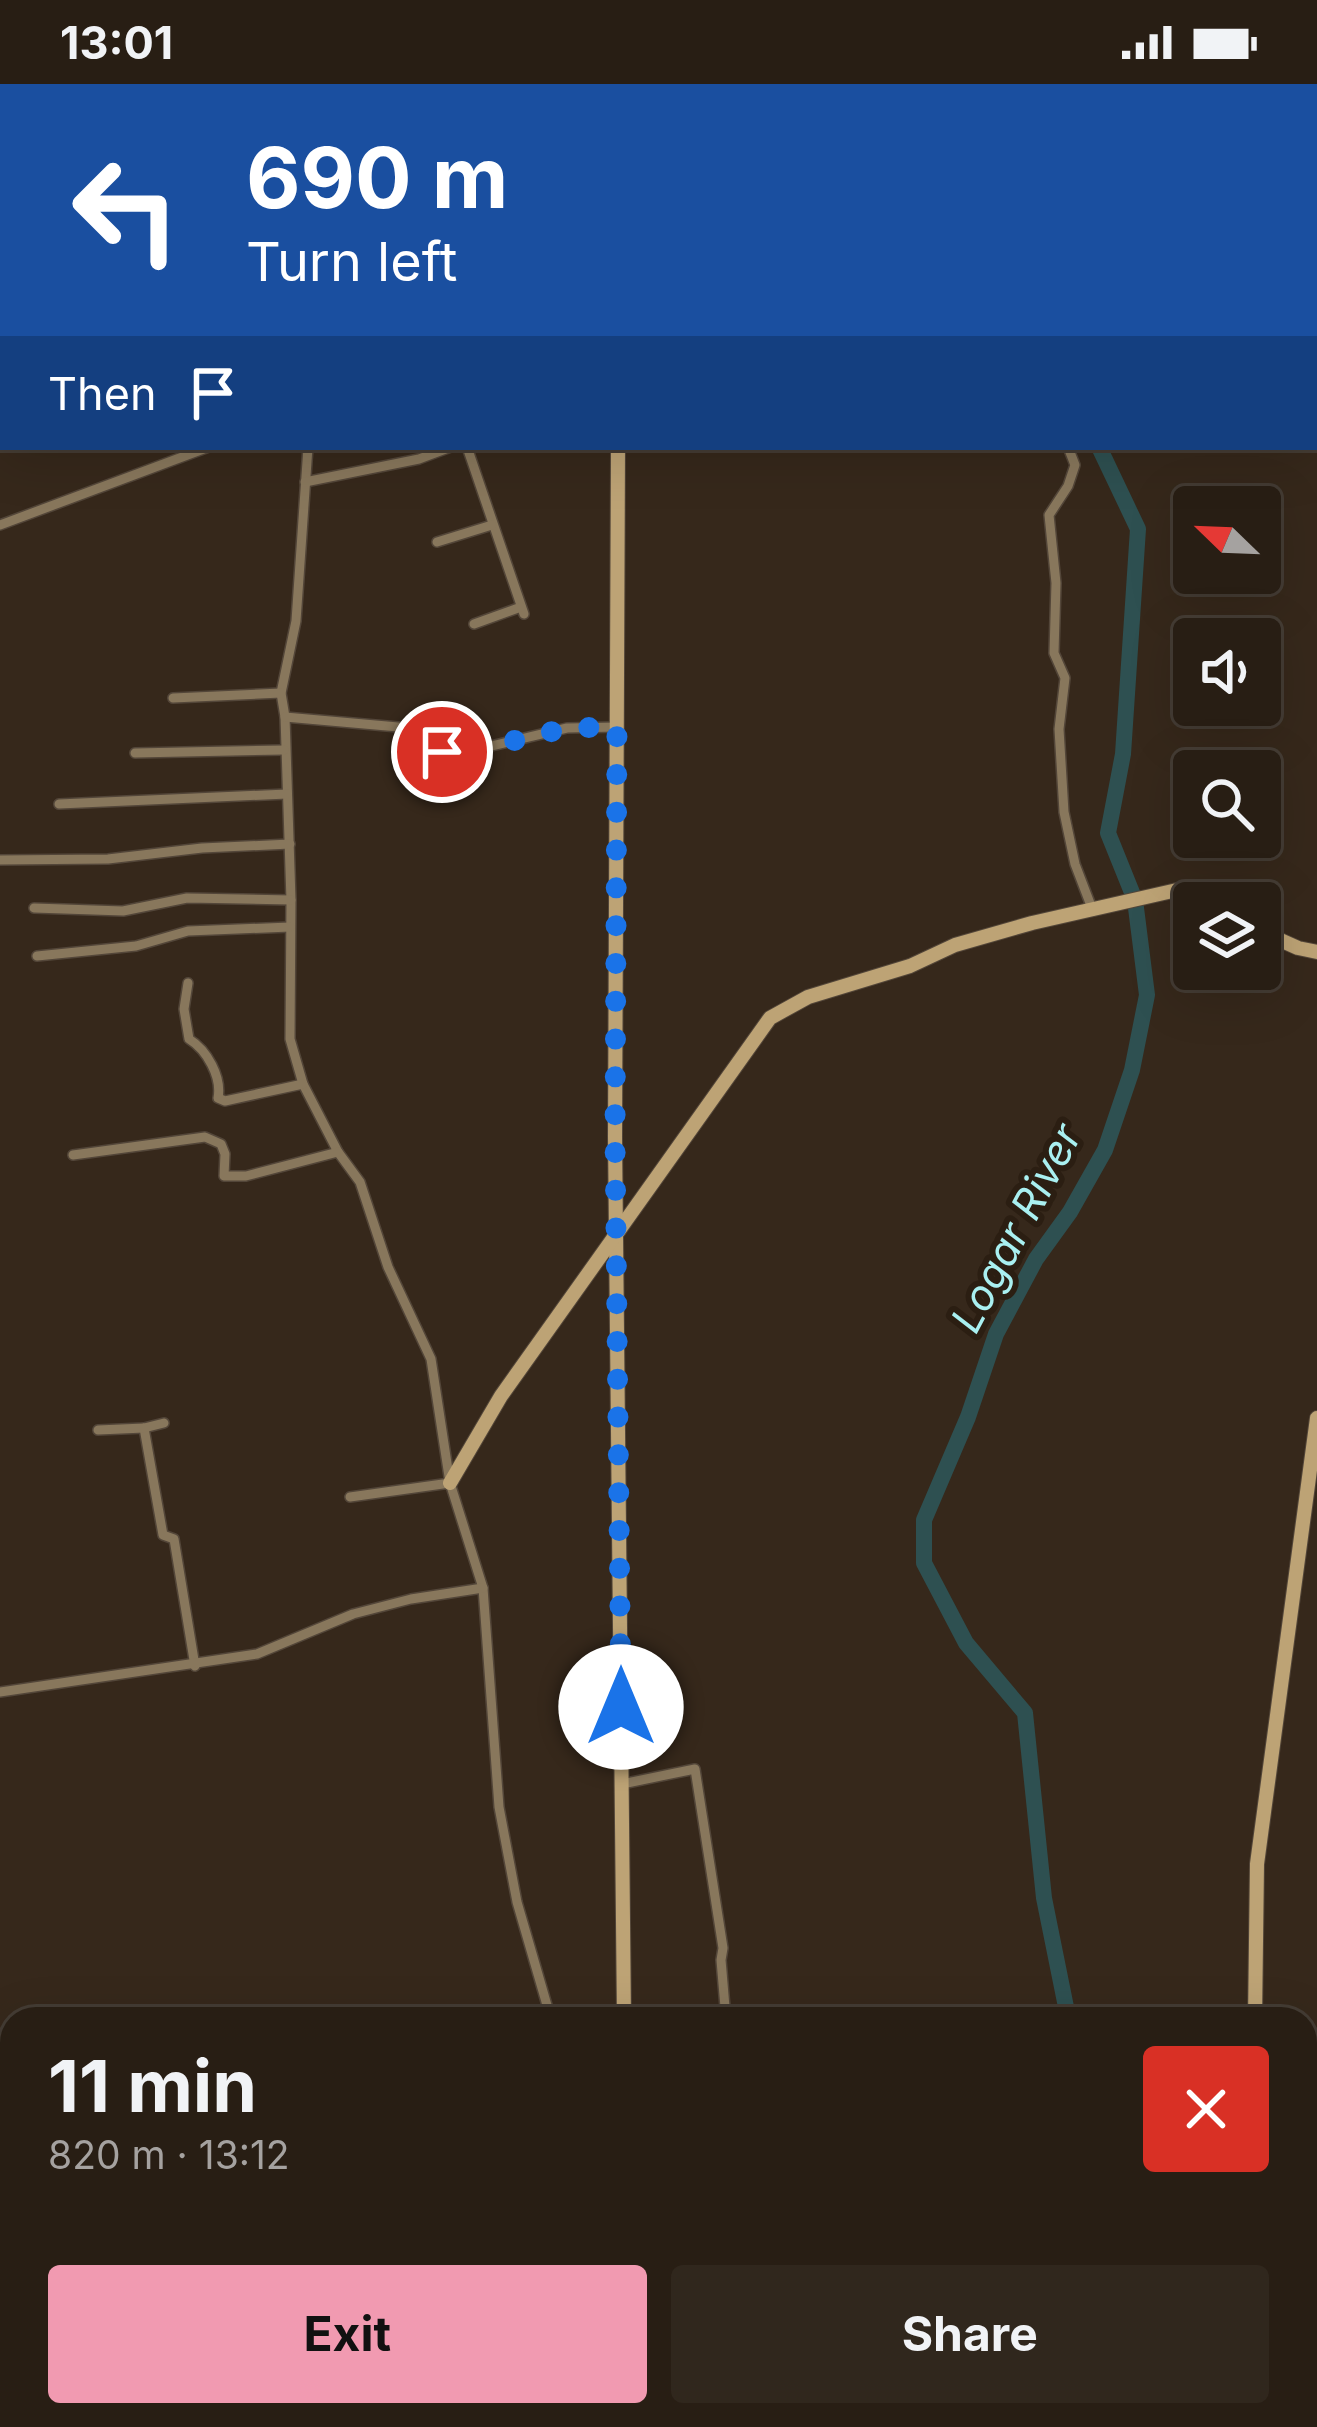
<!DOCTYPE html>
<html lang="en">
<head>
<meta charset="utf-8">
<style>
  body { margin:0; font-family:Inter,sans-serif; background:#30271d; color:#f1f3f6; height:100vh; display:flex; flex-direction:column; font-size:45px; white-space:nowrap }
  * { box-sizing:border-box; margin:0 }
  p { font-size:39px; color:#a5a2a0 }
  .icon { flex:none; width:66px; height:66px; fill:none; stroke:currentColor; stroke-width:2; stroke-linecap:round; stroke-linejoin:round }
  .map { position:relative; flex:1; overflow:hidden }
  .details { position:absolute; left:0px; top:1923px; width:1317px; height:420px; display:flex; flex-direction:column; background:#281e14; border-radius:36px 36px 0 0; box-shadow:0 12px 48px #0002,0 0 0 3px #443c34 }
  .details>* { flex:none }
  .hud { position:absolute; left:0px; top:0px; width:1317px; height:366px; box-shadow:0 12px 48px #0002,0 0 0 3px #443c34; background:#1a4fa0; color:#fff; overflow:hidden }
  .needle { width:78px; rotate:293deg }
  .controls { position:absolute; left:1173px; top:402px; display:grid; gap:24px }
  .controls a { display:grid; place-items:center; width:108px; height:108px; border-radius:12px; background:#281e14; box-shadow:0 12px 48px #0002,0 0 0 3px #443c34; font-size:60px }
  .pin { position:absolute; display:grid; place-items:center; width:102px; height:102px; color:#fff; margin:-51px; border:6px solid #fff; border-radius:50%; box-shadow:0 3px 12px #0007 }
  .me { position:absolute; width:132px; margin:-66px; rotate:0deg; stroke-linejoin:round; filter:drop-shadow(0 0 9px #0008) }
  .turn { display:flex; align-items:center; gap:42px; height:252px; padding:0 48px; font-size:54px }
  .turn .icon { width:156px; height:156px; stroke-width:2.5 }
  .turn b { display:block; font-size:84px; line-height:102px }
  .then { display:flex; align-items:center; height:114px; padding:0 48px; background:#0003; gap:24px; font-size:45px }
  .round { display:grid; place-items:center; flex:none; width:126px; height:126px; border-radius:12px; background:#30271d }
  .headline { display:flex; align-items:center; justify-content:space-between; height:204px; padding:0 48px }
  h1 { font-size:72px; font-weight:700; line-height:90px }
  .action { display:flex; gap:24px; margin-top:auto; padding:24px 48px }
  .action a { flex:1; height:138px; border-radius:12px; background:#f19ab1; color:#111; font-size:48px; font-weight:700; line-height:138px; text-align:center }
  .action a+a { background:#30271d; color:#f1f3f6 }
  .status { display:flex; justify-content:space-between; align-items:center; height:84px; padding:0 60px; background:#281e14; direction:ltr }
  .status svg { height:33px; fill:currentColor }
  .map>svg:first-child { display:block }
</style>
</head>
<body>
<div class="status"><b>13:01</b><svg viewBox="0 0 49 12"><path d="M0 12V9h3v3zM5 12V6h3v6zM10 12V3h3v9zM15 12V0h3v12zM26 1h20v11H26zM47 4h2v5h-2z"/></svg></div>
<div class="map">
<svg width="1317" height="2343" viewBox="0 0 1317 2343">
  <rect width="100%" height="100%" fill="#36281b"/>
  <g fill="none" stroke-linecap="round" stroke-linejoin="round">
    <g stroke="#2e5051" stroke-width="16">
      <polyline points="1082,3 1084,0"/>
      <polyline points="1065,1935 1067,1928 1044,1814 1025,1629 966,1559 924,1479 924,1436 968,1333 996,1250 1036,1175 1070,1128 1105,1066 1132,986 1147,911 1135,816 1108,749 1123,670 1138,445 1099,363"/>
      <polyline points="955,2331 962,2343"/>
    </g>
    <defs>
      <g id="street">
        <polyline points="778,0 779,3"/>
        <polyline points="379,3 380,0"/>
        <polyline points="1044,3 1045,0"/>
        <polyline points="308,363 296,537 281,609 285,633 291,816 290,955 303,1000 338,1068 360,1098 388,1183 431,1275 450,1399 483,1504 499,1723 517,1818 551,1935"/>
        <polyline points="467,363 524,530"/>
        <polyline points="1068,363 1075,381 1068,402 1049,431 1056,499 1054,569 1065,594 1059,645 1064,728 1075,780 1093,827"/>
        <polyline points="305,398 419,375 451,363"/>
        <polyline points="0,441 209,363"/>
        <polyline points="437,458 492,441"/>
        <polyline points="474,540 521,523"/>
        <polyline points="173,614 281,609"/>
        <polyline points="285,633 432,646 442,667 449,672 567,644 617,643"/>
        <polyline points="135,669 284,666"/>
        <polyline points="59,720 287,710"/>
        <polyline points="0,776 108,775 202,764 290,760"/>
        <polyline points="34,824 123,827 187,814 291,816"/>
        <polyline points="37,872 136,862 188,847 290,843"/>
        <path d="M188,899l-4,26 5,30c18,11 33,38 29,59l7,3 78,-17"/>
        <polyline points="73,1071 205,1053 221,1060 225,1070 224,1092 246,1092 338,1068"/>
        <polyline points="144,1344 163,1451 174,1455 195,1582"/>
        <polyline points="98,1346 144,1344 164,1339"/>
        <polyline points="350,1413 450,1399"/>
        <polyline points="0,1608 257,1570 353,1530 411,1515 483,1504"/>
        <polyline points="622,1700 695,1685 723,1864 721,1876 726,1935"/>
        <polyline points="730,2343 753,2331"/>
      </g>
      <g id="secondary">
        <polyline points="623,3 623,0"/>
        <polyline points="618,363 615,1053 624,1935"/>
        <polyline points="1260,847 1298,864 1317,868"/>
        <polyline points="450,1399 501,1312 770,934 808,913 910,882 955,861 1032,839 1177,806 1210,819"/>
        <polyline points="1255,1935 1257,1780 1317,1334"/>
        <polyline points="1274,2331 1275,2343"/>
        <polyline points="624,2343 625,2331"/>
      </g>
    </defs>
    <use href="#street" stroke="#534639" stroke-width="12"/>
    <use href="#secondary" stroke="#534639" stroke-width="16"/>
    <use href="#street" stroke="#88775c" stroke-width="9"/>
    <use href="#secondary" stroke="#bda375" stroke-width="14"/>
  </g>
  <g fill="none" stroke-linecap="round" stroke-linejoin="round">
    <polyline stroke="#1a73e8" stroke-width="21" stroke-dasharray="0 37.8" points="442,668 449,672 567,644 617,643 615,1053 621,1623"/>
  </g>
  <g text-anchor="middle" stroke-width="12" stroke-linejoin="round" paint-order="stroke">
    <g font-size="42" font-style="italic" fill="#a9f0f1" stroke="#2b1e12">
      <text transform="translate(1016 1144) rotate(-62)" y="15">Logar River</text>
    </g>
  </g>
</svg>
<div class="controls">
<a><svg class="needle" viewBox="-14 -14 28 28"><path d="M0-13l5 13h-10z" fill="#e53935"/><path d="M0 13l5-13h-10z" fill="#a5a2a0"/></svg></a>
<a><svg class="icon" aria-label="sound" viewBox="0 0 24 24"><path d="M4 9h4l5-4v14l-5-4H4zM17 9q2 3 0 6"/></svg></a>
<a><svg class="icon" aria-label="search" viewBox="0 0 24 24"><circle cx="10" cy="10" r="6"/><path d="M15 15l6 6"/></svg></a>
<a><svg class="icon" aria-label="layers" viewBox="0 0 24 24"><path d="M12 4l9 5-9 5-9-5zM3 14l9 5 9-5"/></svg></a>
</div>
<div class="pin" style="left:442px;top:668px;background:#d93025"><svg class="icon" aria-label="arrive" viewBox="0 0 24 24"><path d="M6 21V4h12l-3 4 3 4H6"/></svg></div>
<svg class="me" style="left:621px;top:1623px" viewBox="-20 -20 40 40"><circle r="19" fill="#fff"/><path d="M0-13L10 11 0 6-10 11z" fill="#1a73e8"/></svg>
<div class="hud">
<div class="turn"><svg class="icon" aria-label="left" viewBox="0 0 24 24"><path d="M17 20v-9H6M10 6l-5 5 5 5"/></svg><div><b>690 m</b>Turn left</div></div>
<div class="then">Then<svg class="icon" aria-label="arrive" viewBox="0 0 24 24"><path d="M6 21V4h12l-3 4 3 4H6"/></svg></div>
</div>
<section class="details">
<div class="headline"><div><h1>11 min</h1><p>820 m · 13:12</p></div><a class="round" style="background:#d93025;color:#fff"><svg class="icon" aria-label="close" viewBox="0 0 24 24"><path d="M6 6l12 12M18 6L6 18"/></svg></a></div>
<div class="action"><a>Exit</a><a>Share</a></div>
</section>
</div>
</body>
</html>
